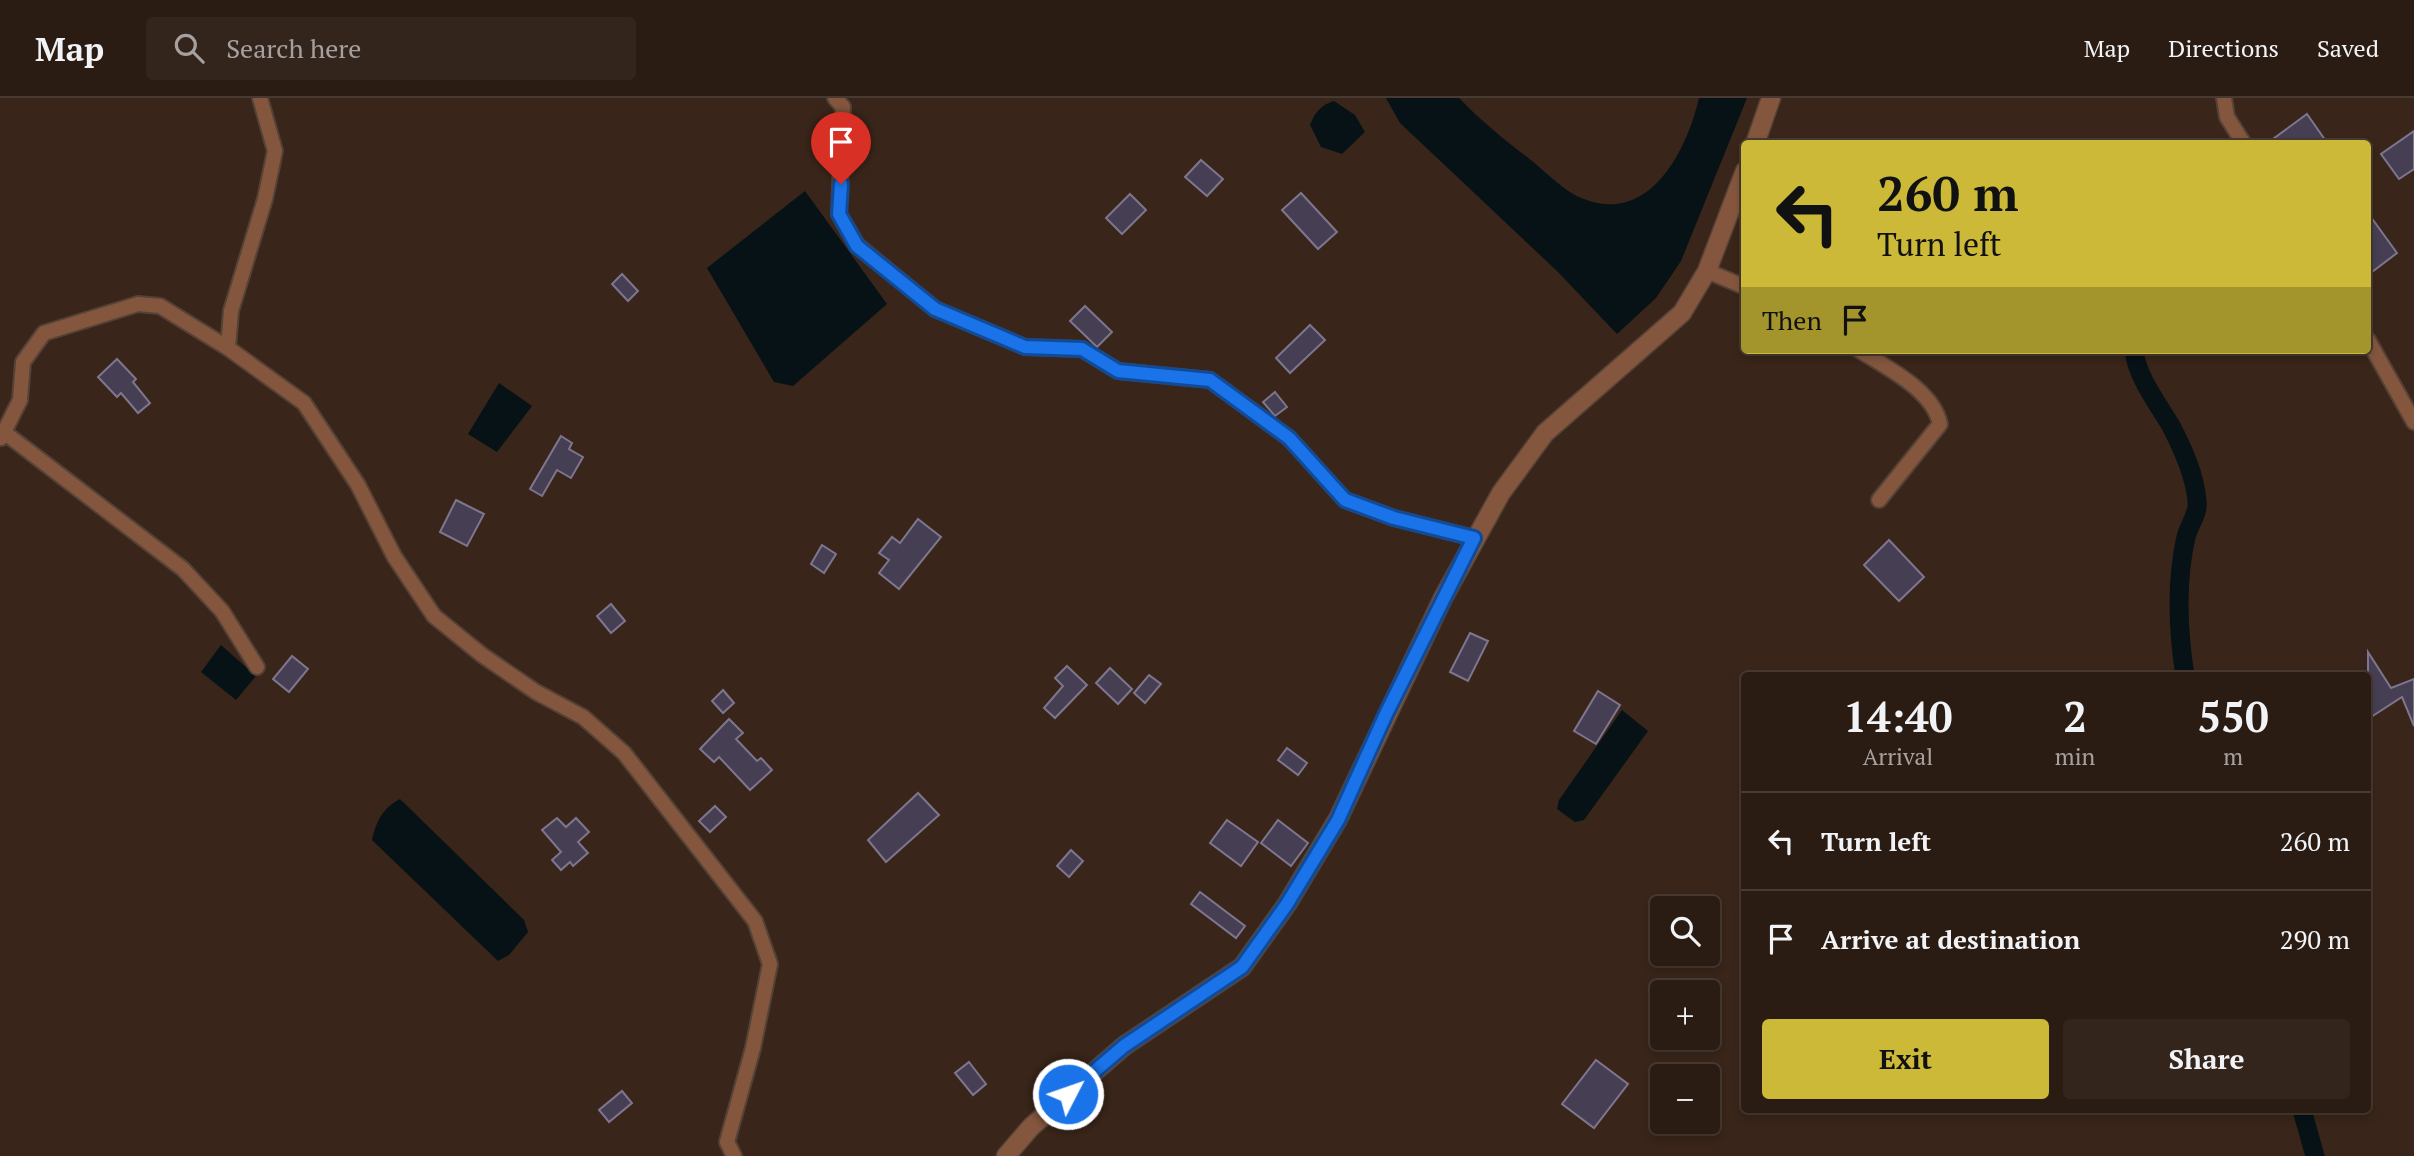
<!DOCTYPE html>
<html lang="en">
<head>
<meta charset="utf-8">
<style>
  body { margin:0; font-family:"PT Serif",serif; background:#33251c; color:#f1f3f6; height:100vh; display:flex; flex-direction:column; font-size:26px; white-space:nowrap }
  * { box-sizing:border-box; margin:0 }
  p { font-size:23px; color:#a6a1a0 }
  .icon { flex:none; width:38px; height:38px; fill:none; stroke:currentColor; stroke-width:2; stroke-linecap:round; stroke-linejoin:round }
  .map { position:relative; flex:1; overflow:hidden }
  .details { position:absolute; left:1741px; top:574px; width:630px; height:441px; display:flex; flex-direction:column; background:#2b1c13; border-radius:7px; box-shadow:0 4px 10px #0003,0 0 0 2px #473a33 }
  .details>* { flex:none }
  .hud { position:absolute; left:1741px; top:42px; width:630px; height:214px; border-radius:7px; box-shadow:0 4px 10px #0003,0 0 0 2px #473a33; background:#ccb938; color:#111; overflow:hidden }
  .fabs { position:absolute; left:1650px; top:798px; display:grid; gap:14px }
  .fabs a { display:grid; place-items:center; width:70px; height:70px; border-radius:7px; background:#2b1c13; box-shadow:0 4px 10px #0003,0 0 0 2px #473a33; font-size:35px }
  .pin { position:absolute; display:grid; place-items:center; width:60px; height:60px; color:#fff; margin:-72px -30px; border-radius:50% 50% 50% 0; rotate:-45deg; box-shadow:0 0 7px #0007 }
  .pin .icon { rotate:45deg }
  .me { position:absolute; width:77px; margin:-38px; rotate:49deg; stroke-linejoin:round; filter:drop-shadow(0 0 5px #0008) }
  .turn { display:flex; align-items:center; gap:24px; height:147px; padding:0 21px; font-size:32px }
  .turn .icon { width:91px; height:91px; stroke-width:2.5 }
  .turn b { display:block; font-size:49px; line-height:60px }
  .then { display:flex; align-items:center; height:66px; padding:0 21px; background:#0003; gap:14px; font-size:26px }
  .eta { display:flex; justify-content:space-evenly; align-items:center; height:119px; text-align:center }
  .eta b { font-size:42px; font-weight:700; line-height:49px }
  .primary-button { display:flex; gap:14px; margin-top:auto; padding:14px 21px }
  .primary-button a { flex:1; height:80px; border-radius:7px; background:#ccb938; color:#111; font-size:28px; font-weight:700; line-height:80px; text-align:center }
  .primary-button a+a { background:#33251c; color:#f1f3f6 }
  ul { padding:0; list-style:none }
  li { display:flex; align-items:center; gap:21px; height:98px; padding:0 21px; border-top:2px solid #473a33 }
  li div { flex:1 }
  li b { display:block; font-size:26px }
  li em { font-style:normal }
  header { display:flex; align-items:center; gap:42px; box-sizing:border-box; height:98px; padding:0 35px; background:#2b1c13; border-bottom:2px solid #473a33 }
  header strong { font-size:33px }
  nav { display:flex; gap:38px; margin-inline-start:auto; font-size:24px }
  .search { width:490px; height:63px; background:#33251c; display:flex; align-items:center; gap:18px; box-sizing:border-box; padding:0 24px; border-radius:7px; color:#a6a1a0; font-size:26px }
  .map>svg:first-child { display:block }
</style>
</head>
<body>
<header>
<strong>Map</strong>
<div class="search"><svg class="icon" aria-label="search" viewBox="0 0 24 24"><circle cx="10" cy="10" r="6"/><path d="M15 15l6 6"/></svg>Search here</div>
<nav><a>Map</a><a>Directions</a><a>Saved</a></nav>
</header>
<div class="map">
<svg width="2414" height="1058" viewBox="0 0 2414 1058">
  <rect width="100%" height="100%" fill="#392519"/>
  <g fill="#061216">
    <path d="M1386,0h73c23,24 47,43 73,63 15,12 34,32 52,38 66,26 103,-49 115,-101h48l-66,163 -25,37 -39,36 -59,-62 -158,-149z"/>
    <path d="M1334,3l21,14 10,17 -23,22 -21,-7 -11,-22c5,-13 11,-20 24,-24z"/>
    <polygon points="805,93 887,206 793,288 774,284 707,170"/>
    <polygon points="499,285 532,308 497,354 468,336"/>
    <polygon points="221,547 256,578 236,602 201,574"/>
    <polygon points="1622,612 1648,633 1584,722 1575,724 1557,711 1559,702"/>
    <path d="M400,701l124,121 4,12 -19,23 -11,6 -126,-121c4,-19 11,-32 28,-41z"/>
  </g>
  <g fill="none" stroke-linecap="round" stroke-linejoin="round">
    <g stroke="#061216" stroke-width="19">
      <path d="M2134,252c2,25 24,54 37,76 12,23 24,49 26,75 2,12 -8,24 -11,36 -10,44 -8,94 -1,139"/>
      <polyline points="2302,1012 2315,1058"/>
    </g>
  </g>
  <g fill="#463f54" stroke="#7e768e" stroke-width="2">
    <polygon points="2307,16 2328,46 2266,46"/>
    <polygon points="2414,33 2414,71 2399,81 2381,56"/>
    <polygon points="1201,62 1223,81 1207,98 1185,79"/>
    <polygon points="1301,95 1337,134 1318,151 1282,112"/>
    <polygon points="1130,96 1146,112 1122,136 1106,120"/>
    <polygon points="2368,115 2397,155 2368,177"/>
    <polygon points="622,176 638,193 628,203 612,186"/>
    <polygon points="1085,208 1112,234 1097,249 1070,223"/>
    <polygon points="1310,227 1325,242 1290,275 1276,260"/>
    <polygon points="117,261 136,281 133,284 150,305 138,315 121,295 117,299 98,279"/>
    <polygon points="1275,294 1287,309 1275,318 1263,304"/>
    <polygon points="561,338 572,345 569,351 583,359 571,380 557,372 542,398 530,391"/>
    <polygon points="456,402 484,416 467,448 440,434"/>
    <polygon points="918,421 941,439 899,491 879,475 889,462 879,455 892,439 900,445"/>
    <polygon points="1889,442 1924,479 1899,503 1864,467"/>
    <polygon points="822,447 836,456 824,475 811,466"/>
    <polygon points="611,506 625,523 611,535 597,518"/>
    <polygon points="1470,535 1488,543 1468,583 1450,574"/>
    <polygon points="2368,554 2391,590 2414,581 2414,628 2402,599 2368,621"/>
    <polygon points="292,558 308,571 289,594 273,581"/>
    <polygon points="1067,568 1087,587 1055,620 1044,610 1063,588 1055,580"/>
    <polygon points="1110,570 1132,591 1118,606 1096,585"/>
    <polygon points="1149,577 1161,586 1145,605 1134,595"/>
    <polygon points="723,592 734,605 723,615 712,603"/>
    <polygon points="1598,593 1620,607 1596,646 1574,633"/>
    <polygon points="729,621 743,635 736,641 757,663 761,660 772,672 750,692 719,659 714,664 700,651"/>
    <polygon points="1287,650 1307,665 1298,677 1278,662"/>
    <polygon points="918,695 939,717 886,764 868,742"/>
    <polygon points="715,708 726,719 710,734 699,723"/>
    <polygon points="557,720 566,729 576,720 589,734 578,744 588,755 573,768 570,764 561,772 552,762 561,754 542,732"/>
    <polygon points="1227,722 1258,744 1241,768 1210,745"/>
    <polygon points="1278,722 1308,745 1291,768 1261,745"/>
    <polygon points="1071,752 1083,763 1069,779 1057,768"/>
    <polygon points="1200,794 1245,828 1236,840 1191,806"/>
    <polygon points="1596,962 1628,986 1594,1030 1562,1006"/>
    <polygon points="969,964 986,986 973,997 955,975"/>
    <polygon points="622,993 632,1005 609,1024 599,1012"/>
  </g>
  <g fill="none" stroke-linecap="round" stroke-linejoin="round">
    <defs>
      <g id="minor">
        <polyline points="260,0 275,53 265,101 231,213 228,250 304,305 358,387 394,458 434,518 482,557 536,594 583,619 624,655 755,823 770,866 753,950 727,1044 734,1058"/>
        <polyline points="835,0 843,9 839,116 857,147 935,211 1025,249 1082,251 1118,273 1210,282 1289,340 1345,402 1394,420 1474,440"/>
        <polyline points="2224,0 2227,19 2244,46"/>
        <polyline points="1707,173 1745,189"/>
        <polyline points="2368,242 2414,324"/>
        <path d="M1859,252c28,18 74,40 81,74l-61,76"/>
        <polyline points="5,335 183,471 222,513 257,569"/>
        <polyline points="1,340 20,302 23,264 44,235 138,206 160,208 228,250"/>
      </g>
      <g id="tertiary">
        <polyline points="1755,46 1771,0"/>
        <polyline points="1006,1058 1031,1029 1124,948 1242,869 1287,806 1338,721 1443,500 1501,395 1545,335 1682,215 1707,173 1745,73"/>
      </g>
    </defs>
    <use href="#minor" stroke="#554236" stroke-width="18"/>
    <use href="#tertiary" stroke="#554236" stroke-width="21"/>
    <use href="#minor" stroke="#84563d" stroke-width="14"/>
    <use href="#tertiary" stroke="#84563d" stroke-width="18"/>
  </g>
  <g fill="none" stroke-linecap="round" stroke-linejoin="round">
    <defs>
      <polyline id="route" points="841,86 839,116 857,148 935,211 1025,249 1082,251 1118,273 1210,282 1289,340 1345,402 1394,420 1474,440 1386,616 1338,722 1287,806 1242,869 1124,948 1068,996"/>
    </defs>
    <use href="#route" stroke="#114b97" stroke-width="18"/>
    <use href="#route" stroke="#1a73e8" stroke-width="12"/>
  </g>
</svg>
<div class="fabs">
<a><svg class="icon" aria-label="search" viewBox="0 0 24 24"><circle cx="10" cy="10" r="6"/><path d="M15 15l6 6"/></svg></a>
<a>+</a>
<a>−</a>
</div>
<div class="pin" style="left:841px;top:86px;background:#d93025"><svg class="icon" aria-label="arrive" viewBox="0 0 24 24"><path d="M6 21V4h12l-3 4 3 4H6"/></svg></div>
<svg class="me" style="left:1068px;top:996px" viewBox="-20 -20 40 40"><circle r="17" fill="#1a73e8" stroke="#fff" stroke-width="3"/><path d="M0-11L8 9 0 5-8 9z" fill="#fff"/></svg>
<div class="hud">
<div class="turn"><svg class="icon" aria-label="left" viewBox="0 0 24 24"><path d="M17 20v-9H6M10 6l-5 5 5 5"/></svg><div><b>260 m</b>Turn left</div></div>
<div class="then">Then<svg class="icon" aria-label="arrive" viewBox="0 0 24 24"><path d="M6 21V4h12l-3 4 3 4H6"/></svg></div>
</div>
<section class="details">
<div class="eta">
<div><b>14:40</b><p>Arrival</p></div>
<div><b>2</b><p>min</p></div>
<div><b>550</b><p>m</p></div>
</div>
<ul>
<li><svg class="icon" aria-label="left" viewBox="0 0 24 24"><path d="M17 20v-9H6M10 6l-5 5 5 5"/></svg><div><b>Turn left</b></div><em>260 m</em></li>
<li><svg class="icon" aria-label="arrive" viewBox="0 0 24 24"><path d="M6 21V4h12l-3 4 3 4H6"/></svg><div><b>Arrive at destination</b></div><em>290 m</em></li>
</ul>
<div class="primary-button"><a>Exit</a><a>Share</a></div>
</section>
</div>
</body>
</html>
